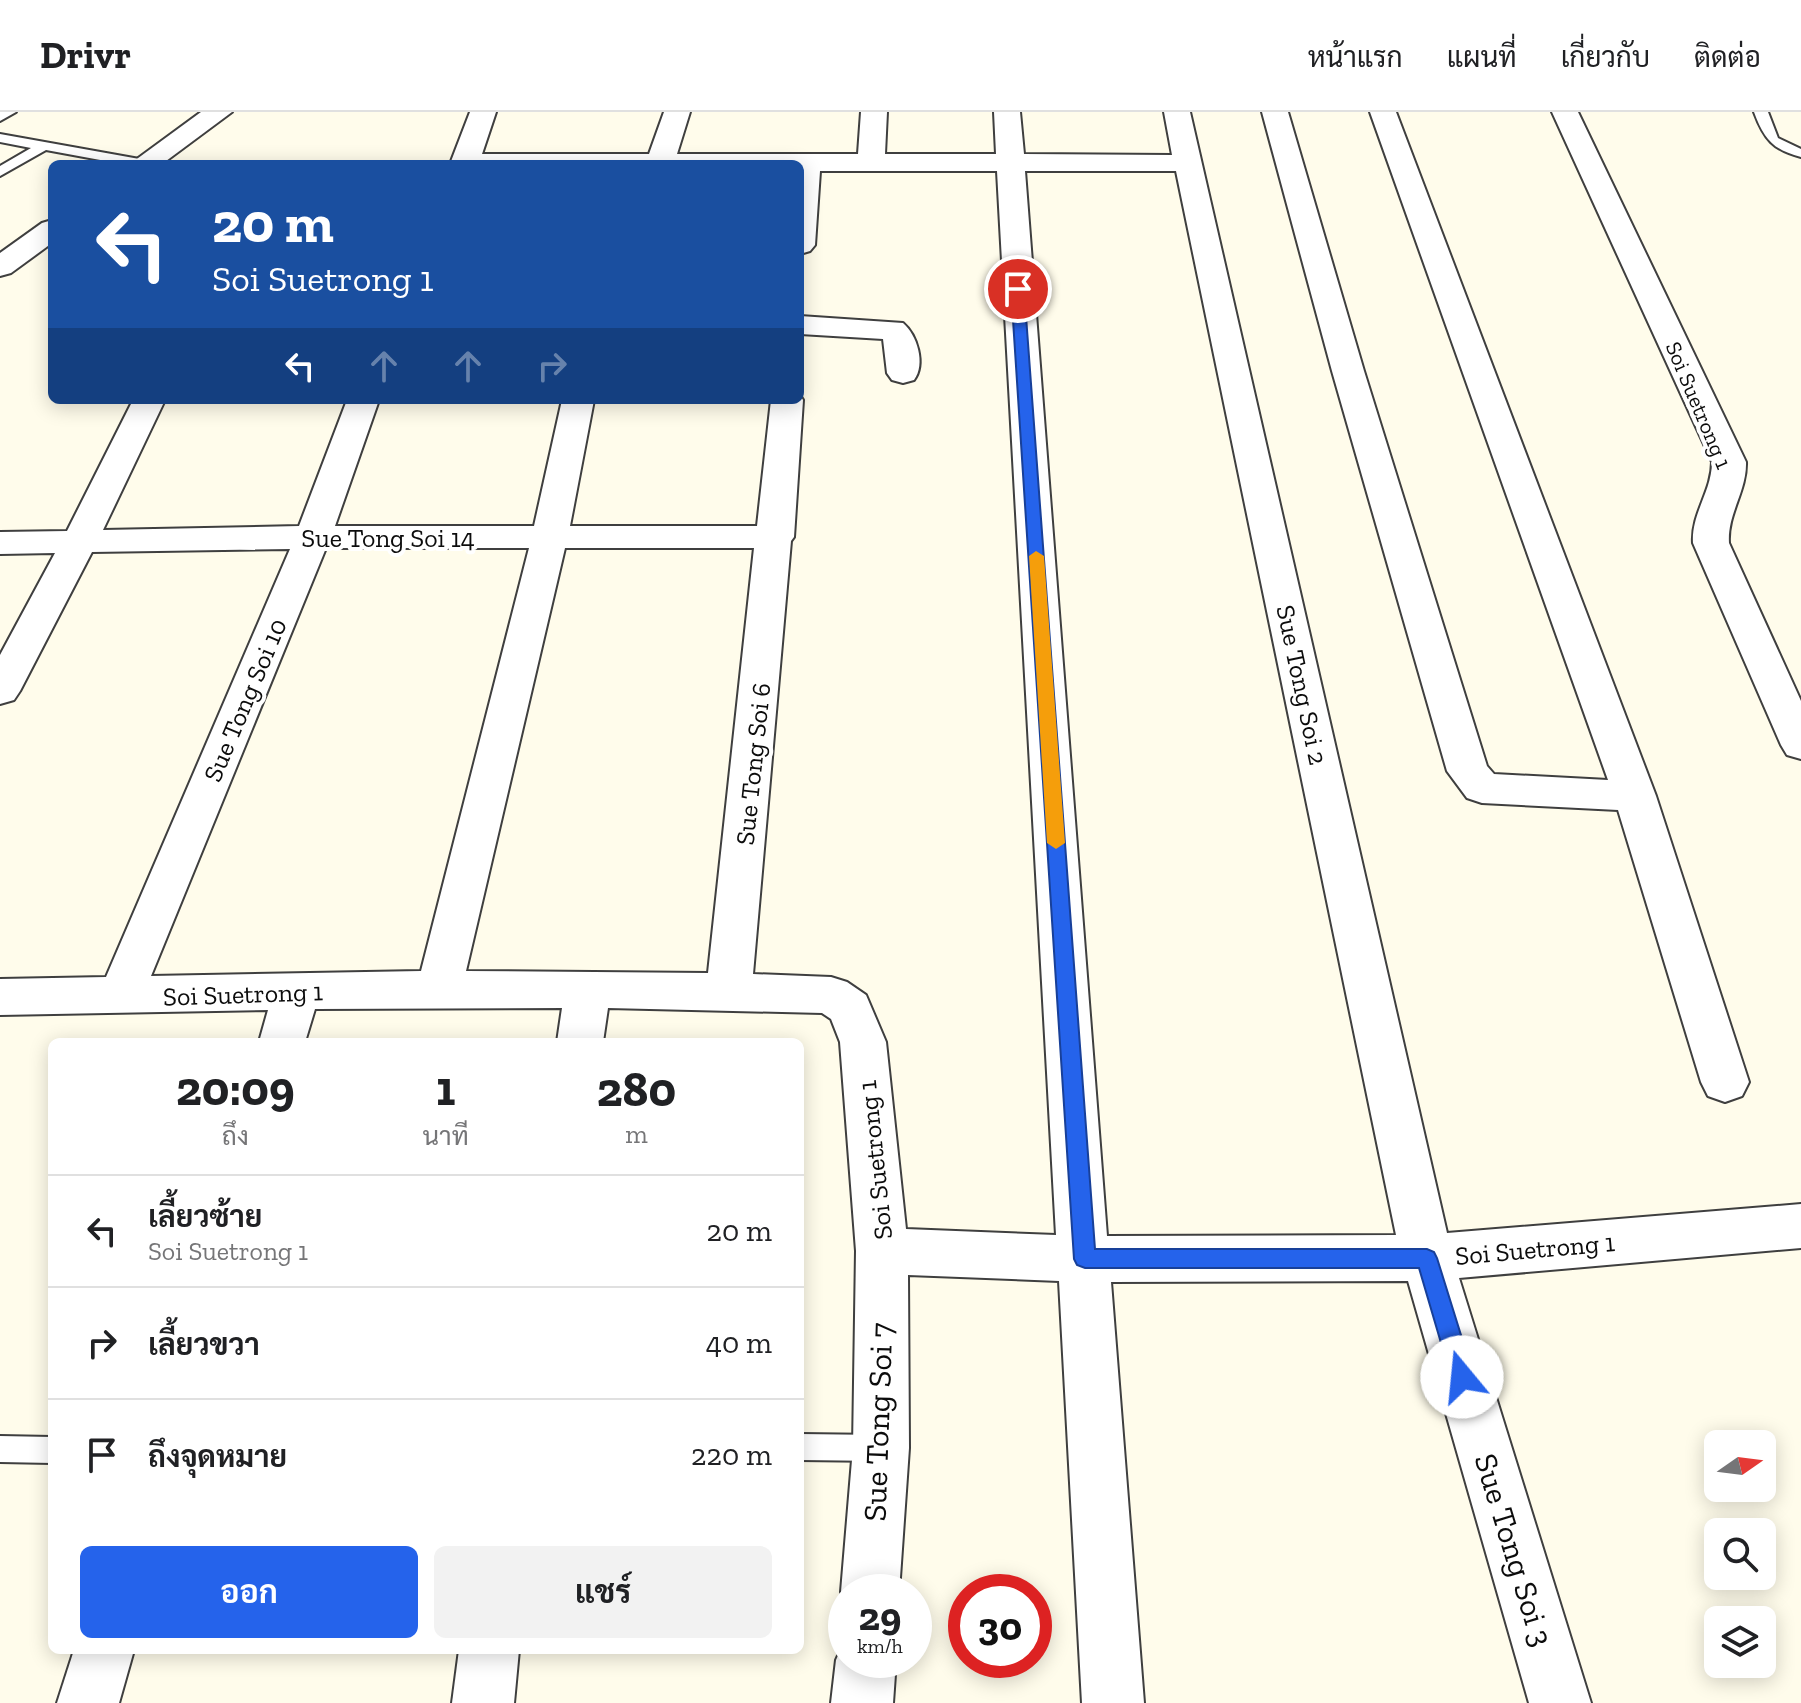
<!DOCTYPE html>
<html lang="th">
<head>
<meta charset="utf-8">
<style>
  body { margin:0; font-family:"Zilla Slab",Sarabun,serif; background:#f2f2f2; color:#202124; height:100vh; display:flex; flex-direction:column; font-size:30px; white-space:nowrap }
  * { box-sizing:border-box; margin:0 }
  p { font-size:26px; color:#757577 }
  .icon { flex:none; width:44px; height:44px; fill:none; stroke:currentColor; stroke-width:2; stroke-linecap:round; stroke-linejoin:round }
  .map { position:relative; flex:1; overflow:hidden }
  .side { position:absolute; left:48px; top:926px; width:756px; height:616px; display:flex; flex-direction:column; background:#fff; border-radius:12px; box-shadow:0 4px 20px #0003 }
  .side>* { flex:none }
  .banner { position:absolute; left:48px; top:48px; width:756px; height:244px; border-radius:12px; box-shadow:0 4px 20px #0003; background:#1a4fa0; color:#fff; overflow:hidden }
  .needle { width:52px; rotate:76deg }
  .tools { position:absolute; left:1704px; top:1318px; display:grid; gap:16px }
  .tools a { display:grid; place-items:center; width:72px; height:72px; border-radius:12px; background:#fff; box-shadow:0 4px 20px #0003; font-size:40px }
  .speed { position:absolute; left:828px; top:1462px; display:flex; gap:16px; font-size:40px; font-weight:700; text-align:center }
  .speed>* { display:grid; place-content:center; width:104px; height:104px; border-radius:50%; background:#fff; box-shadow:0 4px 20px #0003; line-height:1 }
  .speed small { font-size:20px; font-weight:400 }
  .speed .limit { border:12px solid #d22; background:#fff; color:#111 }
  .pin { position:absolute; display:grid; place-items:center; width:68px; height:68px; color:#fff; margin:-34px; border:4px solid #fff; border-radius:50%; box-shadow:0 2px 8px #0007 }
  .me { position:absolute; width:88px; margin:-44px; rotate:343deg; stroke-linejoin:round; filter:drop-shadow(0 0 6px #0008) }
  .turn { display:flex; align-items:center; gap:28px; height:168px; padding:0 32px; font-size:36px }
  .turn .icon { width:104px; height:104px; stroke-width:2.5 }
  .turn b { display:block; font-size:56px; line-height:68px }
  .lanes { display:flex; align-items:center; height:76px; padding:0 32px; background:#0003; justify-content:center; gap:40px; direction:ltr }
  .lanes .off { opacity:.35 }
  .eta { display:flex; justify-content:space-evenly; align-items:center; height:136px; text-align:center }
  .eta b { font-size:48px; font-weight:700; line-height:56px }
  .button { display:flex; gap:16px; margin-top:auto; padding:16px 32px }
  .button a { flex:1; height:92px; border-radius:12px; background:#2563eb; color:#fff; font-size:32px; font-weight:700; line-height:92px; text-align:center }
  .button a+a { background:#f2f2f2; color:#202124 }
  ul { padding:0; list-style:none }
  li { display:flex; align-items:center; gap:24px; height:112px; padding:0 32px; border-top:2px solid #e0e0e0 }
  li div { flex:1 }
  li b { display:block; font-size:30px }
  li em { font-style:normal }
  header { display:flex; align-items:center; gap:48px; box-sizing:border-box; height:112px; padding:0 40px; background:#fff; border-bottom:2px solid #e0e0e0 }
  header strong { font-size:38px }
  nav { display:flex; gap:44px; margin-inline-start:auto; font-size:28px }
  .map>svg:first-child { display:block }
</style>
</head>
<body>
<header>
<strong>Drivr</strong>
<nav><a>หน้าแรก</a><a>แผนที่</a><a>เกี่ยวกับ</a><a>ติดต่อ</a></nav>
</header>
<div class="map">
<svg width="1801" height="1591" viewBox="0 0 1801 1591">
  <rect width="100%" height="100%" fill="#fffceb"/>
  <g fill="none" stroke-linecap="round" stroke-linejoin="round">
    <defs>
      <g id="service">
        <polygon points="0,0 16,0 0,9"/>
        <path d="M1754,0h14l10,26 23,11v8c-28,-7 -37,-18 -47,-45z"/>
        <polygon points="0,22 145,48 152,52 122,52 46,38 0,64 0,54 31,36 0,30"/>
        <polygon points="800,1322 881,1323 891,1327 895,1336 891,1345 881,1349 800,1348"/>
        <polygon points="0,1324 52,1325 52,1351 0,1350"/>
      </g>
      <g id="minor">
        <path d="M470,0h26l-14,42h167l15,-42h26l-13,42h181l3,-42h26l-2,42h111l-2,-42h26l4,42 148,1 -8,-43h26l257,1121 354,-29v44l-342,30 132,425h-62l-121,-422 -297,1 33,421h-62l-23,-422 -151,-6 1,173 -10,144h-53v13l-5,-13 12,-144 3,-197 -16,-209 -9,-23 -9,-6 -214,-5 -5,34h-46l5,-34 -247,1 -10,33h-46l9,-32 -268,5v-36l106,-2 184,-428 -198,3 -72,139 -6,9 -14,4v-49l55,-102 -55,1v-22l67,-1 66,-131h32l-62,130 196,-4 48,-126h32l-44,126h199l28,-126h32l-24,126h187l14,-126h29v-5l3,5 -9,137 -3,4 -38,433 78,3 16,5 19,13 20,47 20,187 150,6 -59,-1064h-177l-5,74 -5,6 -10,3v-90h-350zM1025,59h151l220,1064 -289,1zM326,436h203l-108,423 -270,5zM565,436h189l-46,425 -242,-2z"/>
        <polygon points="1262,0 1288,0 1364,259 1487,654 1494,662 1608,668 1370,0 1396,0 1656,684 1749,970 1742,984 1725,990 1708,984 1701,970 1618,698 1482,691 1467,686 1447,659 1332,259"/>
        <path d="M1552,0h26l168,350c1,29 -19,52 -17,81l72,158v58l-14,-4 -6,-10 -88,-202c-2,-29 19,-52 19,-81z"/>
        <path d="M800,204l103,7c14,12 23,41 11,57l-11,3 -11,-3 -5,-7 -4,-34 -83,-5z"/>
        <polygon points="846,1526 846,1548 896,1548 893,1591 831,1591 836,1548"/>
        <polygon points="74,1538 134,1538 119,1591 57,1591"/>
        <polygon points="459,1538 519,1538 514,1591 452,1591"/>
      </g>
      <g id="tertiary">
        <polygon points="201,0 232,0 162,52 130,52"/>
        <polygon points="52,108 52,131 11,161 0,164 0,141 42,111"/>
      </g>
    </defs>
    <use href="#service" stroke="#3f3f3f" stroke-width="4"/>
    <use href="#minor" stroke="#3f3f3f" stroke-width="4"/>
    <use href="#tertiary" stroke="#3f3f3f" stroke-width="4"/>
    <use href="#service" fill="#fff" fill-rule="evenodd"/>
    <use href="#minor" fill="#fff" fill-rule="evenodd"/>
    <use href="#tertiary" fill="#fff" fill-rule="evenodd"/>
  </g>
  <polygon fill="#2563eb" stroke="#184099" stroke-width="2" points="1018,173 1024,177 1095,1137 1427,1137 1434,1140 1437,1146 1474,1265 1470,1272 1462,1275 1454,1272 1451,1265 1419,1156 1085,1156 1077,1153 1074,1147 1011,177"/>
  <polygon fill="#f59e0b" points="1036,439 1044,444 1065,731 1056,737 1047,731 1029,444"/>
  <g text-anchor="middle" stroke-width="8" stroke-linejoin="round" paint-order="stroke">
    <g font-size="22" fill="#0c0c0c" stroke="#fff">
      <text transform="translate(1699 293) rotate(67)" y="8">Soi Suetrong 1</text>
    </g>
    <g font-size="26" fill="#0c0c0c" stroke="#fff">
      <text x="388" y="435">Sue Tong Soi 14</text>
      <text transform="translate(1302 573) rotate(78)" y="9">Sue Tong Soi 2</text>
      <text transform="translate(245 588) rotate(-67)" y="9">Sue Tong Soi 10</text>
      <text transform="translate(753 652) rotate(-84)" y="9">Sue Tong Soi 6</text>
      <text transform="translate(243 882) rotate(-2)" y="9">Soi Suetrong 1</text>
      <text transform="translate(875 1048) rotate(-96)" y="9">Soi Suetrong 1</text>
      <text transform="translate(1535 1137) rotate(-5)" y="9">Soi Suetrong 1</text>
    </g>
    <g font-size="32" fill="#0c0c0c" stroke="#fff">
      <text transform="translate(878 1310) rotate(-88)" y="11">Sue Tong Soi 7</text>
      <text transform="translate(1514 1438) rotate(73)" y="11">Sue Tong Soi 3</text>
    </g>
  </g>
</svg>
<div class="tools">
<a><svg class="needle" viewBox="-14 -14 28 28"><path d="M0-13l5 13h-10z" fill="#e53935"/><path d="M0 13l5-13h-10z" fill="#757577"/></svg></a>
<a><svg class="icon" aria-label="search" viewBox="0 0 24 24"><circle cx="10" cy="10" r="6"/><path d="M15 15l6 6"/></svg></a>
<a><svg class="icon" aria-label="layers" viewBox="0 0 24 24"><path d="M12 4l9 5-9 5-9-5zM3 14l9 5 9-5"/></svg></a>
</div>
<div class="speed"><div>29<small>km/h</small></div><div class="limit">30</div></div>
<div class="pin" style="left:1018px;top:177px;background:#d93025"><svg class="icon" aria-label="arrive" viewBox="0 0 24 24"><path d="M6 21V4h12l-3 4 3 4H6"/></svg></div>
<svg class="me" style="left:1462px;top:1265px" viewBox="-20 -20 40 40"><circle r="19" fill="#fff"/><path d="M0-13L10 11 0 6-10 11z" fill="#2563eb"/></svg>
<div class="banner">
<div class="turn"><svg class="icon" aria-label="left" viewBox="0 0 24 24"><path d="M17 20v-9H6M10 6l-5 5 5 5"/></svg><div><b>20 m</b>Soi Suetrong 1</div></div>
<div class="lanes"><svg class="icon" aria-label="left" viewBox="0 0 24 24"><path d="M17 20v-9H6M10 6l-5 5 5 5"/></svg><svg class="icon off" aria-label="ahead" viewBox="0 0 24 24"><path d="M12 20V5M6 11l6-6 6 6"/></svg><svg class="icon off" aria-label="ahead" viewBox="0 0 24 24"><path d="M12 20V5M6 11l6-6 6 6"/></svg><svg class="icon off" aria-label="right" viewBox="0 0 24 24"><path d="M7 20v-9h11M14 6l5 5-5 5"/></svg></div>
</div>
<section class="side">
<div class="eta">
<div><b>20:09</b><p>ถึง</p></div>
<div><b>1</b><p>นาที</p></div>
<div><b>280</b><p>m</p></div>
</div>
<ul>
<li><svg class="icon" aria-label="left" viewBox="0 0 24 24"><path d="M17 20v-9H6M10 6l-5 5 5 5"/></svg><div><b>เลี้ยวซ้าย</b><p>Soi Suetrong 1</p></div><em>20 m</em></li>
<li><svg class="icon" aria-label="right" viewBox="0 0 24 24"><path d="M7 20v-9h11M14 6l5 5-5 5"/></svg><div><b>เลี้ยวขวา</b></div><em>40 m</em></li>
<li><svg class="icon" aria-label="arrive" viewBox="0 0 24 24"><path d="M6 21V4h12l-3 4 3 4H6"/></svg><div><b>ถึงจุดหมาย</b></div><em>220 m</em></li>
</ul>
<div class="button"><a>ออก</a><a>แชร์</a></div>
</section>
</div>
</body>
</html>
